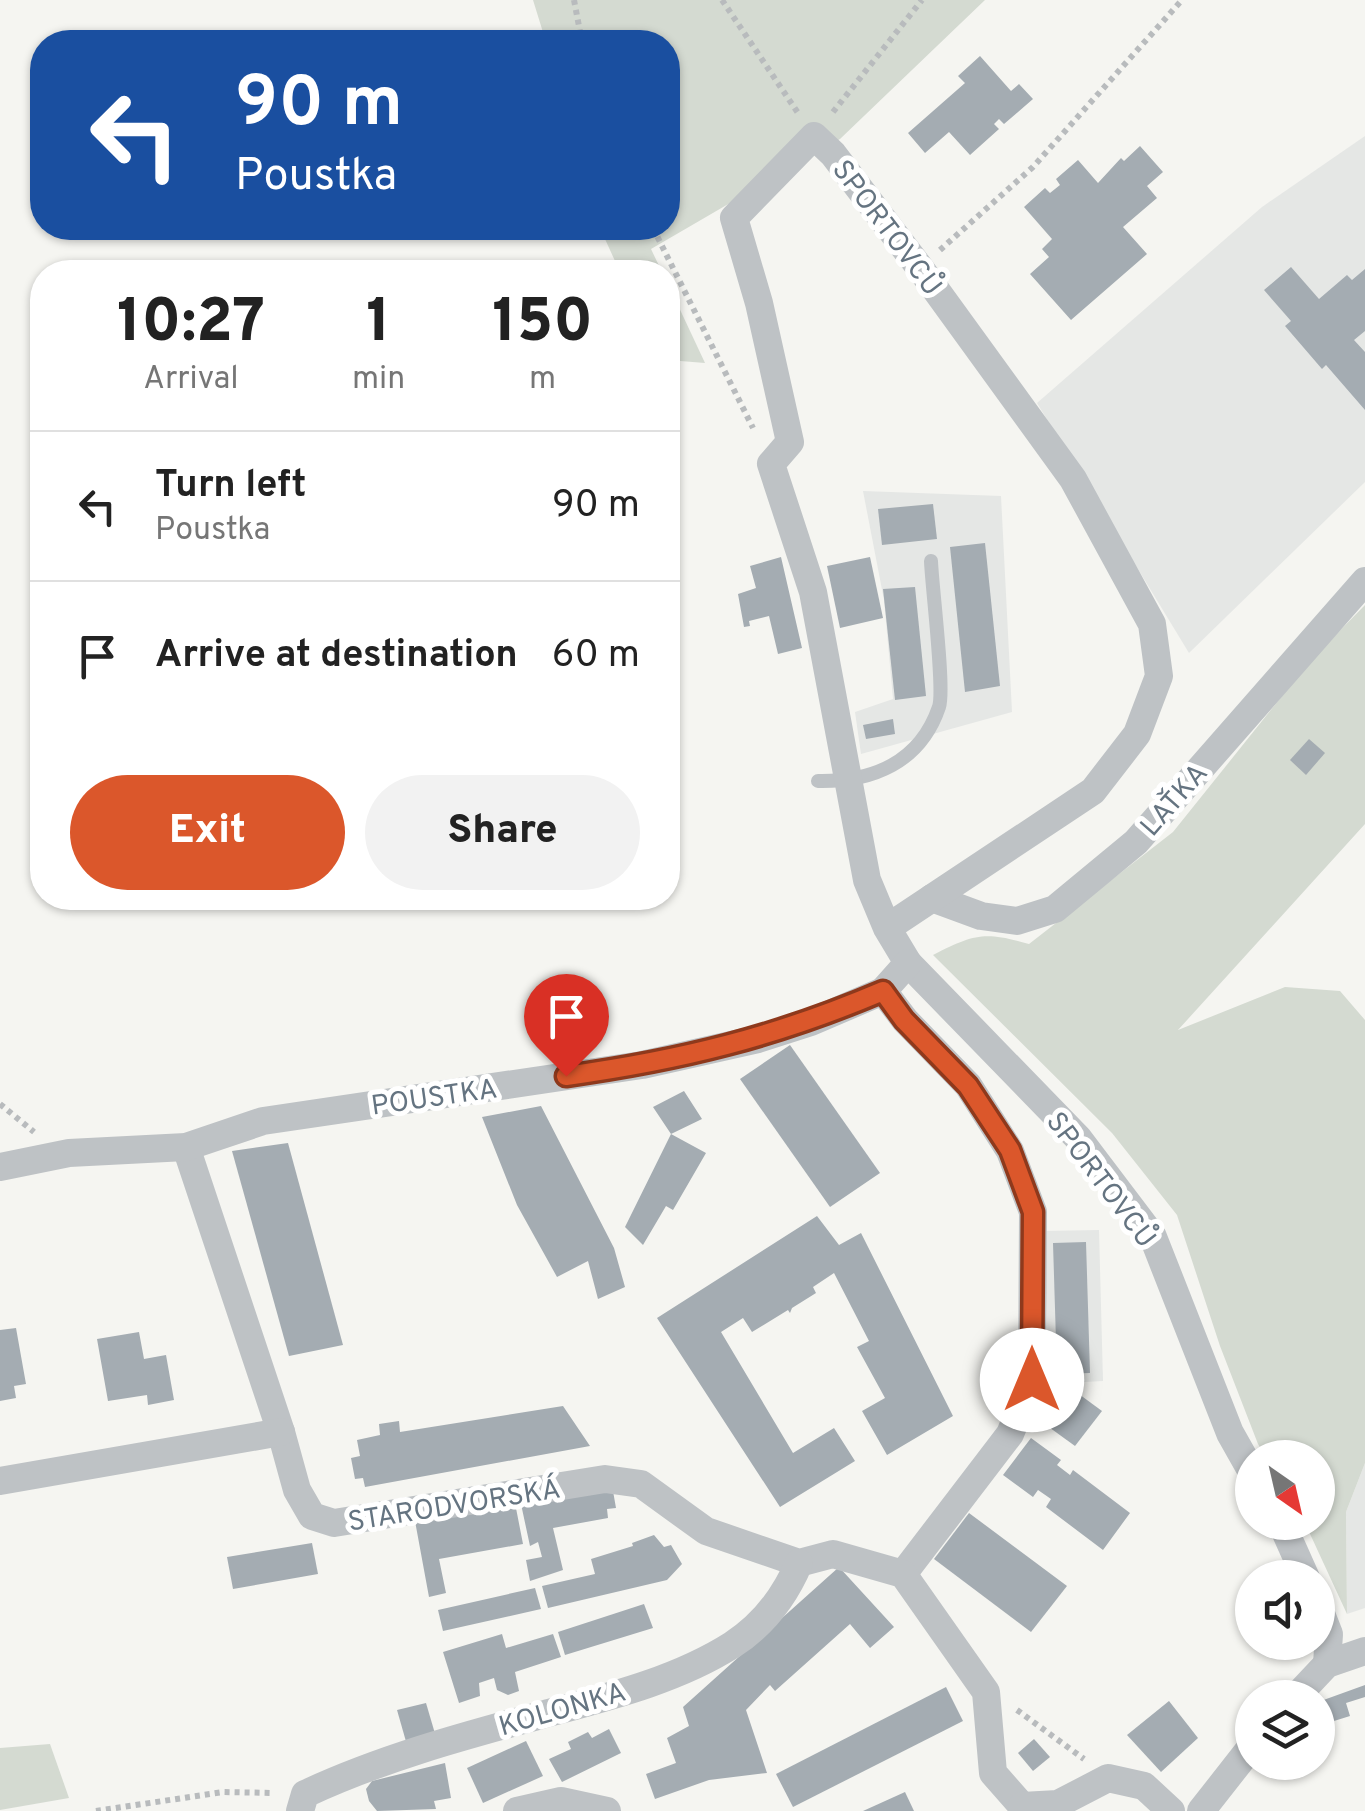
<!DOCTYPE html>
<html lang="en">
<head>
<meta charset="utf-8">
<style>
  body { margin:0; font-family:Overpass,sans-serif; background:#f2f2f2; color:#222; height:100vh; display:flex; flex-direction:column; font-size:38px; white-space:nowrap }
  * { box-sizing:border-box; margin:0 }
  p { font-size:32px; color:#767676 }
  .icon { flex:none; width:55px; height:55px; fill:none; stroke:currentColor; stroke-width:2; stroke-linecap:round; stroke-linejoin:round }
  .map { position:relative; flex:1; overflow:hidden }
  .panel { position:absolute; left:30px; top:260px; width:650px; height:650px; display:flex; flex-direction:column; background:#fff; border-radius:40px; box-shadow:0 2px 8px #0004 }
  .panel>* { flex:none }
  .hud { position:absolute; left:30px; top:30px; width:650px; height:210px; border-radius:40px; box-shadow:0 2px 8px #0004; background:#1a4fa0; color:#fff; overflow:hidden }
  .needle { width:65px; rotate:146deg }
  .fabs { position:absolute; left:1235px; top:1440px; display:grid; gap:20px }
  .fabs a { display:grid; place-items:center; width:100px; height:100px; border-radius:50%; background:#fff; box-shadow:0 2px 8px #0004; font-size:50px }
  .pin { position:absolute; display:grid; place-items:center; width:85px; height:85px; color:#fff; margin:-102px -42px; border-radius:50% 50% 50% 0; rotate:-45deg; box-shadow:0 0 10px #0007 }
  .pin .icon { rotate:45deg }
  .me { position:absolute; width:110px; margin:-55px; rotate:0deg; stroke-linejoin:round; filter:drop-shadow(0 0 8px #0008) }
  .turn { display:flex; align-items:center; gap:35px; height:210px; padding:0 40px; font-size:45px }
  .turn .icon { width:130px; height:130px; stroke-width:2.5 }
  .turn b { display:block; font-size:70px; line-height:85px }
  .eta { display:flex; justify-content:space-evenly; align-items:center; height:170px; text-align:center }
  .eta b { font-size:60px; font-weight:800; line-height:70px }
  .cta { display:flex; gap:20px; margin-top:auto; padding:20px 40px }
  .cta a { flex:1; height:115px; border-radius:60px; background:#db572b; color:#fff; font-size:40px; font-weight:800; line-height:115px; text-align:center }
  .cta a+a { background:#f2f2f2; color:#222 }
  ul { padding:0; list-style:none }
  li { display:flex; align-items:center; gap:30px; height:150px; padding:0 40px; border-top:2px solid #e0e0e0 }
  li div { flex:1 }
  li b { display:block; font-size:38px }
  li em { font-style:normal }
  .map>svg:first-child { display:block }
</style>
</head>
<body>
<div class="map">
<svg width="1365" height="1811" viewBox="0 0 1365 1811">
  <rect width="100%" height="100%" fill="#f5f5f1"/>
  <g fill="#e5e7e5">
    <polygon points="1365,136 1365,482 1189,653 1037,403 1262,207"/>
    <polygon points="863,491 1001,496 1012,712 861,754 855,712 893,699 884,600"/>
    <polygon points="1099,1230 1103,1381 1049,1384 1044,1231"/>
    <polygon points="1365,1463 1365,1608 1347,1614 1346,1512"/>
  </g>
  <g fill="#d4dad1">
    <polygon points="533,0 985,0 840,139 651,249 662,272 620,272 600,228 668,228 668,42 546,42"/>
    <polygon points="668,284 705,363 668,360"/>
    <path d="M1365,605v219l-187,206 107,-43 55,4 25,29v443l-19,49 1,102 -42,-91 13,-1v-64l-52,-1 -8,-13 -38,-98 -43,-131 -65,-82 -179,-178c41,-21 51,-24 96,-11l144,-112 138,-172z"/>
    <polygon points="50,1744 69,1798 0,1810 0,1748"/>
  </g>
  <g fill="#a4acb2">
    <polygon points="980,56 1011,91 1019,84 1033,99 1004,124 999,119 994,124 999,129 970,155 949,132 925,153 908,133 965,83 958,76"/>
    <polygon points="1140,146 1163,172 1147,186 1157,198 1123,227 1147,254 1071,320 1030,274 1049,257 1042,249 1052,239 1024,207 1045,188 1050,193 1060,185 1056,179 1078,160 1098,183 1121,158 1124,161"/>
    <polygon points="1291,267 1319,299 1347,275 1352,280 1365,269 1365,331 1354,340 1365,352 1365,410 1326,365 1322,369 1285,326 1291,321 1264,290"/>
    <polygon points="933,504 937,539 882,545 878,509"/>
    <polygon points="985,543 1000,686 965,692 950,547"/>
    <polygon points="781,557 802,648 778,654 769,616 749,621 750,626 744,627 738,594 756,588 750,566"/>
    <polygon points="870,557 883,618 840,628 827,566"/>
    <polygon points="915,587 926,696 895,700 883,589"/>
    <polygon points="893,719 895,734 866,739 863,725"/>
    <polygon points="1309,739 1325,753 1306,775 1290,760"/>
    <polygon points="790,1045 880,1173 830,1207 740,1079"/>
    <polygon points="684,1091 702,1119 671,1134 706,1153 673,1210 666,1206 643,1245 625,1227 671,1134 653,1107"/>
    <polygon points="541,1106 614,1248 625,1287 598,1299 588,1261 557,1277 517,1205 482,1117"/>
    <polygon points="288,1143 343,1345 289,1356 232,1151"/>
    <polygon points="817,1216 839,1245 861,1233 953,1416 887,1455 862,1411 885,1398 857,1347 869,1341 834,1273 813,1287 816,1293 792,1308 790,1313 788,1310 752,1332 743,1318 721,1332 793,1453 834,1428 855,1461 780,1507 657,1318"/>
    <polygon points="1086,1242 1090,1373 1057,1374 1053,1243"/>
    <polygon points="16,1328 26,1384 14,1386 16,1398 0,1401 0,1330"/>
    <polygon points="139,1332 144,1359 166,1355 174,1400 148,1405 147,1395 108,1401 97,1339"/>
    <polygon points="1072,1389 1102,1411 1075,1446 1046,1425"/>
    <polygon points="563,1406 590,1446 365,1487 363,1478 355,1479 351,1458 360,1456 357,1440 380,1435 379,1424 399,1421 400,1432"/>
    <polygon points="1031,1438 1061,1460 1057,1465 1070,1475 1073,1470 1130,1513 1103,1550 1046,1507 1051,1499 1038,1490 1033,1497 1003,1475"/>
    <polygon points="613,1491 616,1508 607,1509 608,1518 553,1528 563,1570 530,1581 526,1560 542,1557 538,1542 530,1546 521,1504"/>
    <polygon points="515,1503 523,1544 439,1559 446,1593 429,1597 415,1521"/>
    <polygon points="969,1513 1067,1586 1031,1632 934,1559"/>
    <polygon points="654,1535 664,1547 671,1545 682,1564 667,1580 548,1608 542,1586 595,1574 591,1559 633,1546 632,1543"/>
    <polygon points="312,1543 318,1574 233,1589 227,1557"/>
    <polygon points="839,1567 894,1627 870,1648 850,1624 775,1691 770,1685 746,1710 767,1773 709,1780 655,1799 646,1774 676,1763 667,1738 689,1726 683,1707"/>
    <polygon points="535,1588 541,1609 443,1631 438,1610"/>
    <polygon points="644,1604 653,1628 565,1655 558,1632"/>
    <polygon points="502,1634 506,1648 553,1634 561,1657 515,1672 519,1691 508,1695 497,1690 494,1678 479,1683 480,1696 459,1703 443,1652"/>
    <polygon points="1365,1685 1365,1697 1346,1703 1350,1716 1318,1726 1318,1702"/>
    <polygon points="946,1687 963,1721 793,1807 776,1774"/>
    <polygon points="1169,1701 1198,1738 1161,1772 1127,1735"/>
    <polygon points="426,1703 436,1737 407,1745 397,1710"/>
    <polygon points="609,1729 621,1753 562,1782 549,1759 571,1749 568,1742 588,1732 592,1738"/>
    <polygon points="1034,1739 1050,1757 1033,1771 1018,1753"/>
    <polygon points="526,1741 543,1776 483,1803 467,1768"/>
    <polygon points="445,1763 451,1798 434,1801 436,1809 377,1811 369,1801 366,1789 372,1781"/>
    <polygon points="905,1792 914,1811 863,1811"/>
  </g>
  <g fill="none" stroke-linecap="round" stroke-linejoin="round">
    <g stroke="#b8bbbd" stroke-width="6" stroke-dasharray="5 5" stroke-linecap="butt">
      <polyline points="574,0 582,42"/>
      <polyline points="722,0 798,113"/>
      <polyline points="833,112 922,0"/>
      <polyline points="653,228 753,428"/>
      <polyline points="940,250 1033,167 1182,0"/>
      <polyline points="0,1104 34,1132"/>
      <polyline points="1017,1710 1084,1759"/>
      <polyline points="96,1811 223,1792 274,1793"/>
    </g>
    <path stroke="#bec2c5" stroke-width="14" d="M818,781c54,1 102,-18 121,-74 6,-18 -7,-119 -8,-146"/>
    <g stroke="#bec2c5" stroke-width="28">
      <polyline points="932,898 981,916 1017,921 1055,909 1136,842 1365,581"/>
      <polyline points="887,928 1093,791 1137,734 1159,676 1152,624 1073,479 920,268 833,154 814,136 734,218 759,303 790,442 771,464 813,592 867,880 887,928 908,963 1078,1138 1153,1237 1230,1433 1252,1472"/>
      <polyline points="883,991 905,1020 968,1085 1010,1151 1033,1212 1032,1380 1010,1434 903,1574"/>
      <polyline points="186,1147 281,1432 297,1490 312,1516 334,1523 605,1479 641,1484 706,1531 799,1563 833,1554 903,1574 986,1692 993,1773 1022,1806"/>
      <polyline points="0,1167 69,1153 186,1147 263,1121 642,1065 758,1039 811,1022 883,991 908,963"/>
      <polyline points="0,1481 281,1432"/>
      <polyline points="1281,1522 1306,1578"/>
      <polyline points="1318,1606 1329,1634 1327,1664"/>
      <polyline points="1295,1698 1327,1664 1365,1651"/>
      <polyline points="1022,1806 1058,1804 1108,1778 1144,1786 1171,1811"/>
      <path d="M300,1811l5,-17c77,-36 159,-58 240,-80 63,-17 132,-34 187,-69 31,-20 53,-49 67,-82"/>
      <polyline points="517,1811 561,1801 607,1811"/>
      <polyline points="1201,1811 1252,1746"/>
    </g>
  </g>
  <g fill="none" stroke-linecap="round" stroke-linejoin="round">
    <defs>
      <path id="route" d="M566,1076c115,-16 209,-39 317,-85l21,29 64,66 42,64 23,62 -1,168"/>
    </defs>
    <use href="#route" stroke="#8e391c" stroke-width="25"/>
    <use href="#route" stroke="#db572b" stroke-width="18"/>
  </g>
  <g text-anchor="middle" stroke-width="10" stroke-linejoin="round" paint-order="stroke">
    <g font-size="28" fill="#657481" stroke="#fff">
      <text transform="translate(888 227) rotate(53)" y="10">SPORTOVCŮ</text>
      <text transform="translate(1173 799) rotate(-49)" y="10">LAŤKA</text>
      <text transform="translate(434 1096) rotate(-8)" y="10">POUSTKA</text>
      <text transform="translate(1102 1179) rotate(53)" y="10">SPORTOVCŮ</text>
      <text transform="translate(454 1504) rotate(-9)" y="10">STARODVORSKÁ</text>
      <text transform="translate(562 1708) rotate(-16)" y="10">KOLONKA</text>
    </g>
  </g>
</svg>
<div class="fabs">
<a><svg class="needle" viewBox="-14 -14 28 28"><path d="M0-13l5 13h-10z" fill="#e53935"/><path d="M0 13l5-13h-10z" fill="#767676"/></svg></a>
<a><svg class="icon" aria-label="sound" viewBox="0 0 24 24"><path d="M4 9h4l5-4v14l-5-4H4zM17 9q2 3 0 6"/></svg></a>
<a><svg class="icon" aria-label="layers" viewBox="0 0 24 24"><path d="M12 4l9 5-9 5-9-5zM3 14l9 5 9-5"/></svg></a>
</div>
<div class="pin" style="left:566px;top:1076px;background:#d93025"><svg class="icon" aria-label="arrive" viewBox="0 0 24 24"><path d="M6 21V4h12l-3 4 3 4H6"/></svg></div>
<svg class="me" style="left:1032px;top:1380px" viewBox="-20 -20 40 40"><circle r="19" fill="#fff"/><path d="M0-13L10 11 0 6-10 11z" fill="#db572b"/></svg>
<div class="hud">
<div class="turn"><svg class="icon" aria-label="left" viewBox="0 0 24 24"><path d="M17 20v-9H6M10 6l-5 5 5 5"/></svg><div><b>90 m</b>Poustka</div></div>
</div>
<section class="panel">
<div class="eta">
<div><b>10:27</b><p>Arrival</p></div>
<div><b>1</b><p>min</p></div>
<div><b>150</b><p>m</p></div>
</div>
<ul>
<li><svg class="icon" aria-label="left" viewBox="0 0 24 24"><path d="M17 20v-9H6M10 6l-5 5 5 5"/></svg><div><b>Turn left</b><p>Poustka</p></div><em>90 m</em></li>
<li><svg class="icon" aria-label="arrive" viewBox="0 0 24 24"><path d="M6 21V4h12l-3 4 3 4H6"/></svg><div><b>Arrive at destination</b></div><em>60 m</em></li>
</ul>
<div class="cta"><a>Exit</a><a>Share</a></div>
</section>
</div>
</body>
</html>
